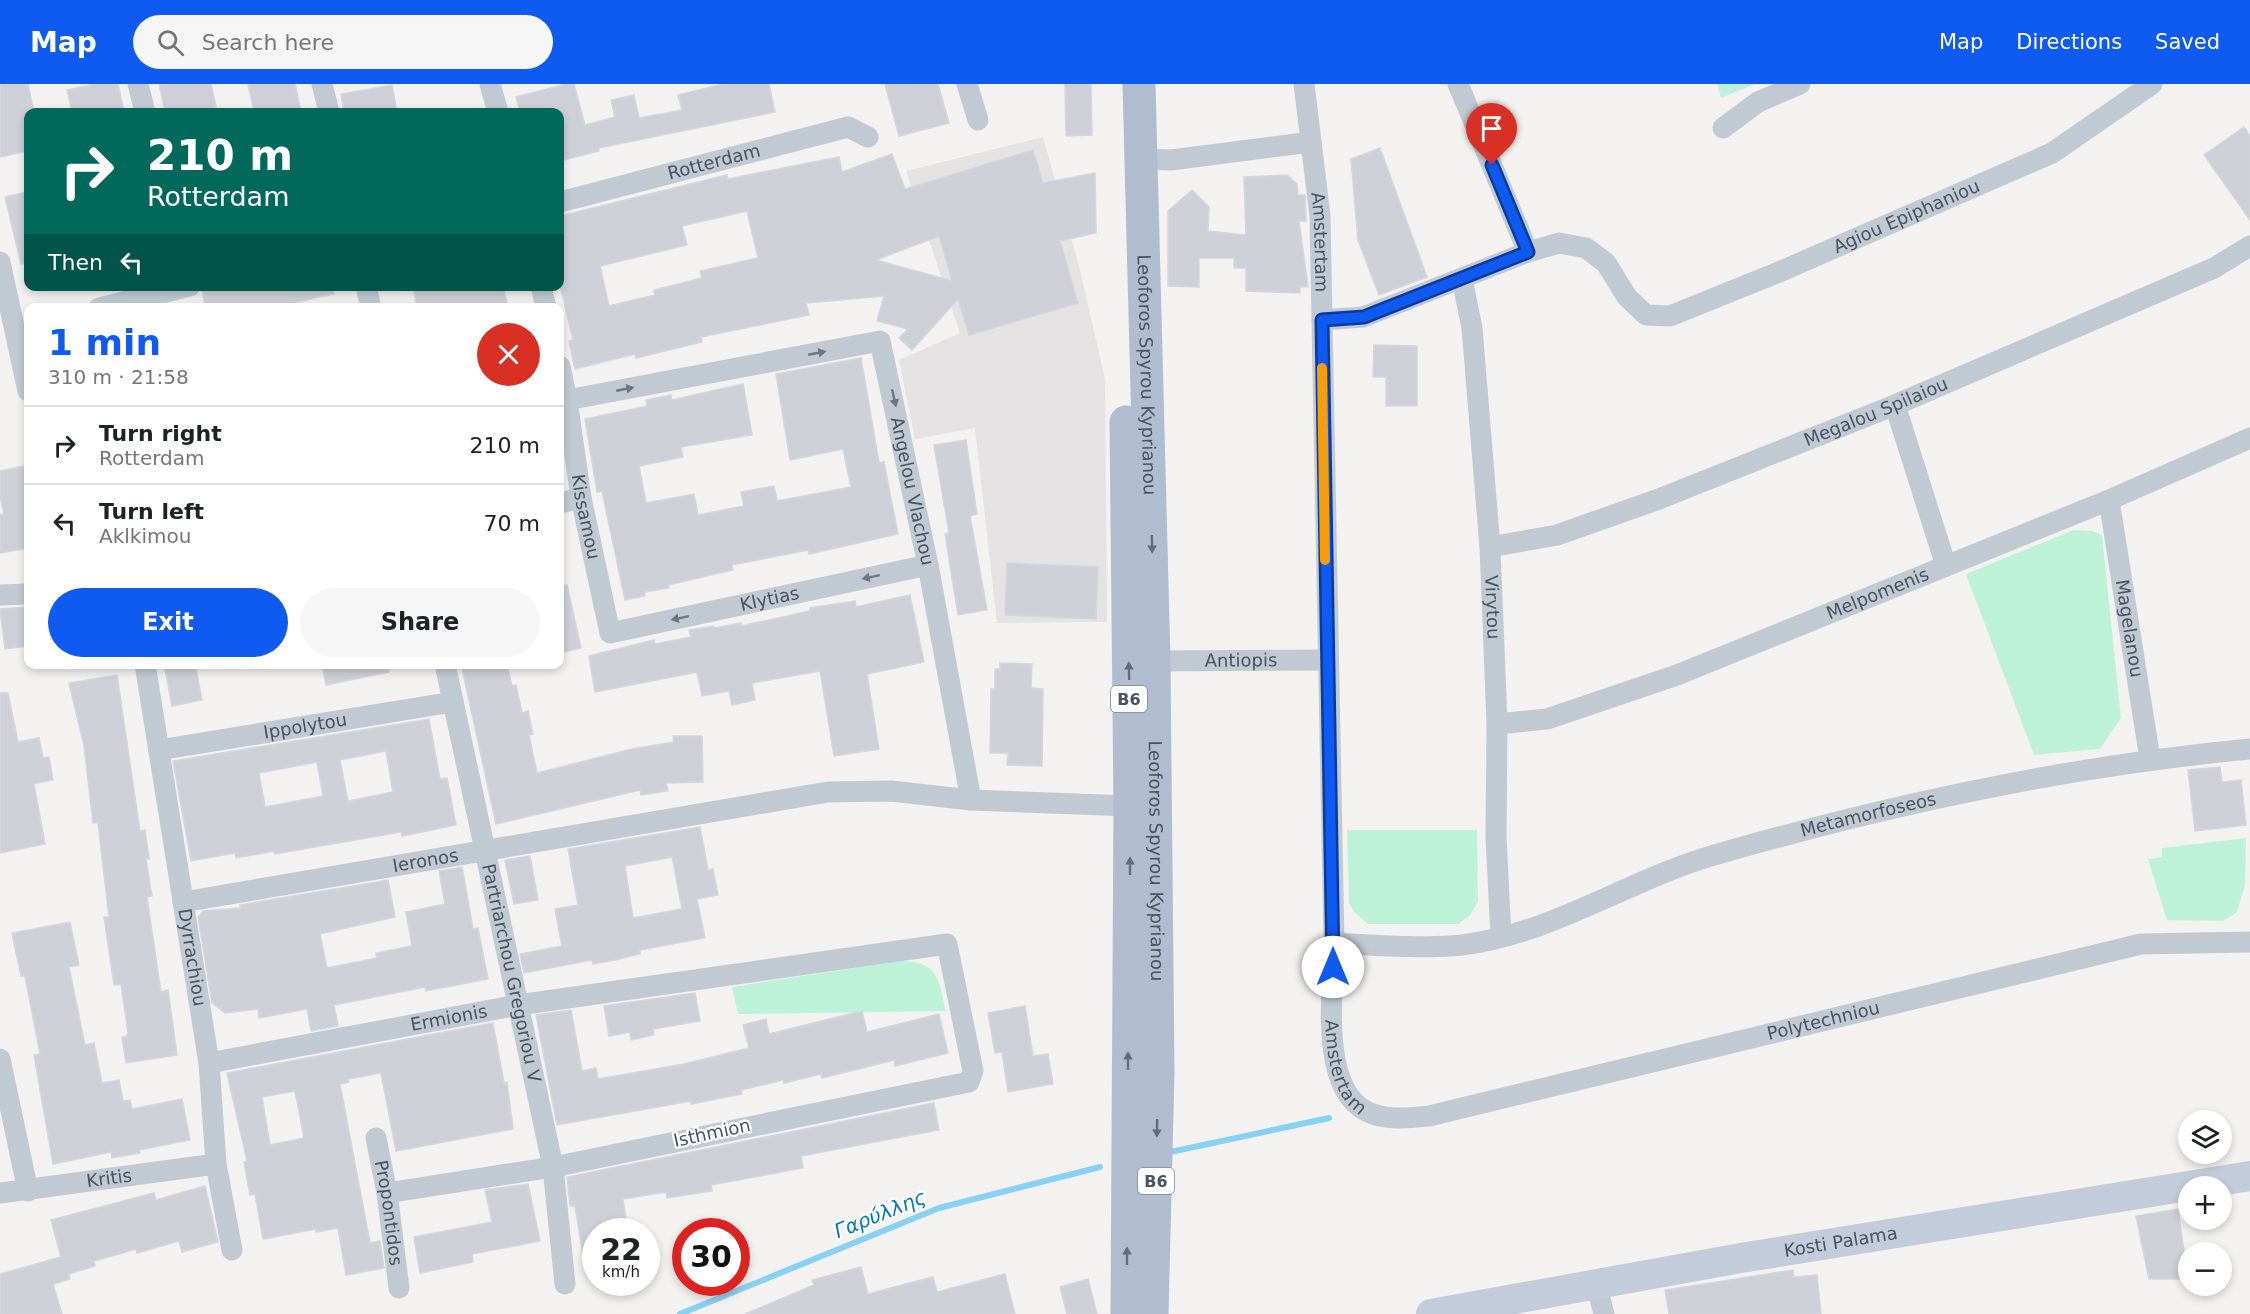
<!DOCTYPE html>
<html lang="en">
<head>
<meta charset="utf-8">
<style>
  body { margin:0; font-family:"DejaVu Sans",sans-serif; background:#f6f6f6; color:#202124; height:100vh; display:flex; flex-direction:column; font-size:22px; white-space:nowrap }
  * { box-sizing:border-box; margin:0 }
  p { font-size:20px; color:#757577 }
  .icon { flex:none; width:33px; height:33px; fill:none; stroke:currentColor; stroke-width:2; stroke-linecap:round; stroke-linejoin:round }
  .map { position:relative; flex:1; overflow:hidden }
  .drawer { position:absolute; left:24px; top:219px; width:540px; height:366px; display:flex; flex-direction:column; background:#fff; border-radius:12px; box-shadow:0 3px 9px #0003 }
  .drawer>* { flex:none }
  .hud { position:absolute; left:24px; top:24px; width:540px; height:183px; border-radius:12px; box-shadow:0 3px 9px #0003; background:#00695c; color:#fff; overflow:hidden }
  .buttons { position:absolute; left:2178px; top:1026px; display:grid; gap:12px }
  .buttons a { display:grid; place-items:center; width:54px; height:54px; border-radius:50%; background:#fff; box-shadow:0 3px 9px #0003; font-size:30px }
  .speed { position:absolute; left:582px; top:1134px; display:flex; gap:12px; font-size:30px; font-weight:700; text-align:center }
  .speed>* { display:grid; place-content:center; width:78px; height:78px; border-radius:50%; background:#fff; box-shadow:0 3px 9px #0003; line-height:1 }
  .speed small { font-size:15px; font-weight:400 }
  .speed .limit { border:9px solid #d22; background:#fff; color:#111 }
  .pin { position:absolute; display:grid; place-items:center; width:51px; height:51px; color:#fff; margin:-62px -26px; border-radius:50% 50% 50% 0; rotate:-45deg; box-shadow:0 0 6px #0007 }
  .pin .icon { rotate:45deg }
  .me { position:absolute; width:66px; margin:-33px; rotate:0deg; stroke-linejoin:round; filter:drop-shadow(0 0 4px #0008) }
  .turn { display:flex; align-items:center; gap:21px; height:126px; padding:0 24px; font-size:27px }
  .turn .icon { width:78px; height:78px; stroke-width:2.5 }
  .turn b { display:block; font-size:42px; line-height:51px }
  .then { display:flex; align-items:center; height:57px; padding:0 24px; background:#0003; gap:12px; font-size:22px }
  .round { display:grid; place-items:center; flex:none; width:63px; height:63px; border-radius:32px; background:#f6f6f6 }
  .summary { display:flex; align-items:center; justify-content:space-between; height:102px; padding:0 24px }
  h1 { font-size:36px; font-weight:800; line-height:45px; color:#0f5af0 }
  .action { display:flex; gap:12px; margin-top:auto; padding:12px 24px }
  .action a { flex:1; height:69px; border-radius:36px; background:#0f5af0; color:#fff; font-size:24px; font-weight:800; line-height:69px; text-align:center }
  .action a+a { background:#f6f6f6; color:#202124 }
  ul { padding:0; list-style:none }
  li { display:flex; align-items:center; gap:18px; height:78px; padding:0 24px; border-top:2px solid #e0e0e0 }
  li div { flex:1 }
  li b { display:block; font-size:22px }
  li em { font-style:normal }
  header { display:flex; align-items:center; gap:36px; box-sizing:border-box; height:84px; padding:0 30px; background:#0f5af0; color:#fff }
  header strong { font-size:28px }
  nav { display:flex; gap:33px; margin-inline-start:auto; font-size:21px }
  .search { width:420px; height:54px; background:#f6f6f6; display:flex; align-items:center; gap:15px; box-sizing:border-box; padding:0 21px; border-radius:33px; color:#757577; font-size:22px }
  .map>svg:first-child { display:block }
</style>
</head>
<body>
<header>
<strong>Map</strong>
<div class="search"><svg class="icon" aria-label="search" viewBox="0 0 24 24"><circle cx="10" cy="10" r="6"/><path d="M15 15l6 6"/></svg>Search here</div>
<nav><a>Map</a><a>Directions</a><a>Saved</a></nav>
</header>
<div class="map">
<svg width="2250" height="1230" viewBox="0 0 2250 1230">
  <rect width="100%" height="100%" fill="#f4f1f1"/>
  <polygon fill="#e5e2e3" points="1043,53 1080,186 1105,295 1107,538 997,539 975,344 915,355 899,276 960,249 906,87"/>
  <g fill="#bef2d8">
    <polygon points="1717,0 1755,0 1721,14"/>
    <polygon points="2074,446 2092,447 2102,451 2121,634 2100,665 2034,671 1966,490"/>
    <polygon points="1347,746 1477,746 1478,818 1470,831 1458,840 1368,840 1354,828 1349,819"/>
    <polygon points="2246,754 2245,801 2237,828 2223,837 2167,836 2148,775 2162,773 2162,764"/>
    <path d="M900,877c39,0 38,18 46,50l-208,3 -6,-27z"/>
  </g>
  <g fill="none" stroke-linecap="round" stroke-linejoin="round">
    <g stroke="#89d1f2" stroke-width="6">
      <polyline points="1166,1069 1329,1034"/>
      <polyline points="680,1230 939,1124 1100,1083"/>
    </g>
  </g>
  <g fill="#cdd0d6" stroke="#d5d6dd" stroke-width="1.5" fill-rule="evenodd">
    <polygon points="0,0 28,0 34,28 28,28 28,67 0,73"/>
    <polygon points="94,0 118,0 124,28 72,28 67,6"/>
    <polygon points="159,0 211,0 216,23 189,28 165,28"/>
    <polygon points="248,0 295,0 301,28 254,28"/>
    <polygon points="566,0 574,0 585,41 615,33 611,16 634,11 639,34 682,26 678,11 723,0 769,0 775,28 599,64 599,67 560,77 560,28 520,28 516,13"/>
    <polygon points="885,0 938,0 949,39 899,52"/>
    <polygon points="1065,0 1091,0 1092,51 1066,52"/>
    <polygon points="392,1 397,28 344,28 341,10"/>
    <polygon points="2244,43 2250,52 2250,136 2204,71"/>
    <polygon points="1380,64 1427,193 1379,211 1358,156 1351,75"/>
    <path d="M1033,66l10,33 52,-10 1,60 -36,8 18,62 -109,32 -11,-36 -46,51 -13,-12 9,-9 -31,-8 7,-25 -78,7 3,12 -108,22 1,5 -66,16 -1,-4 -60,15 -6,-28 4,-1 -13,-55v-69l167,-41 1,4 111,-22 3,15 50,-18 13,35zM747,127l11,47 -58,13 2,7 -48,12 1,5 -46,11 -9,-40 87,-21 -5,-19zM939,152l13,45 -76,-21z"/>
    <polygon points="1287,91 1297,100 1298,111 1305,111 1306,137 1299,137 1308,203 1300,203 1300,209 1246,207 1246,184 1234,184 1234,174 1199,174 1199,203 1168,202 1168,127 1192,106 1209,123 1208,147 1246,151 1244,93"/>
    <polygon points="28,108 28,179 21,180 5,113"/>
    <polygon points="202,202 333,202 334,210 270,224 205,224"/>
    <polygon points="413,202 503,202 508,224 417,224"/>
    <polygon points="1374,261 1417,262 1417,322 1386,322 1386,293 1373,293"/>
    <polygon points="861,274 879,379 884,378 898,450 809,470 808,466 732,481 733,486 668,501 669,504 645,508 645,512 625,516 602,407 597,408 585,335 647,322 646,316 671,311 672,316 743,300 752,351 681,363 683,373 639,382 646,419 694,410 698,431 744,422 741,408 774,402 777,417 851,403 843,365 790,376 776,290"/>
    <polygon points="966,356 977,430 970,432 987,526 958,531 945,450 949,449 934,361"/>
    <polygon points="24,382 28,406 28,464 0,469 0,431 4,430 0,412 0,387"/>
    <polygon points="1007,479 1098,483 1096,535 1005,531"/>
    <polygon points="567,501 581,564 560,569 560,502"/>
    <polygon points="910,511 924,578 867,590 879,665 834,672 820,587 752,599 755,616 732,621 729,607 702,612 697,588 595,608 589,572 654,556 655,560 691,553 689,546 714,542 715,544 741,539 741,542 810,527 810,524 855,517 856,523"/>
    <polygon points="28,523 28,562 5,565 0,525"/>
    <polygon points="1000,579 1032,580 1031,604 1043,605 1042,682 1007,681 1008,669 990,669 991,605 995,605 995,585 1000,585"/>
    <polygon points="164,580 195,580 202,616 172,622"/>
    <polygon points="322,580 388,580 389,588 326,601"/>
    <polygon points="461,580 507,580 512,602 516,601 522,629 528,627 533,650 529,651 537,689 632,665 674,658 673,652 702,652 703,698 666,699 668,707 641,711 640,706 496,740"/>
    <polygon points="117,591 140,747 145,746 149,775 146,775 152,812 147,813 161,908 168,906 177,971 126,979 122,953 127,952 128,949 121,900 114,901 104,833 109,833 98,739 93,739 84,662 69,599"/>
    <polygon points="0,609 8,609 18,658 39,654 43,674 49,673 53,696 34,700 45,760 0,769"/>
    <path d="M429,635l11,60 7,-1 9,47 -54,11 -1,-4 -126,22 -1,-3 -38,7 -1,-5 -44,8 -18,-100zM386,667l7,41 -45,9 -8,-41zM317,678l6,34 -58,11 -6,-34z"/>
    <polygon points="2220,683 2222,698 2241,696 2246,741 2195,747 2188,686"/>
    <path d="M700,743l8,43 5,-1 5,26 -21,4 8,39 -65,12v4l-25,6 -22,4 -1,-4 -68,13 -4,-19 42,-8 -7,-37 23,-4 -10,-56zM672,773l10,52 -49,9 -8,-52z"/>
    <polygon points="530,772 538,816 514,820 505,776"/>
    <polygon points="462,783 473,845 478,844 488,895 426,907 425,903 334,921 338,942 311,947 307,925 259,934 258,925 225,929 212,919 198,833 203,827 241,824 240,821 388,796 395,833 320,850 327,884 377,874 376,869 412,862 406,828 445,820 439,787"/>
    <polygon points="70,838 79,881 69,883 85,961 94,959 102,999 119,996 123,1017 130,1016 132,1025 182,1015 190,1056 139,1066 140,1069 112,1074 111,1068 53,1080 34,971 40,970 25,892 21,892 12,849"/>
    <polygon points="695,909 700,937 653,945 654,951 631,956 630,948 609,952 604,922"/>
    <polygon points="1025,922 1033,972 1048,970 1053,1000 1008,1008 1002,968 995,969 988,929"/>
    <polygon points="571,926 582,987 596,984 598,995 684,980 749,964 743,941 766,935 769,950 862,927 867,948 939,930 948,969 895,982 894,976 822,994 821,990 784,999 783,996 741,1006 742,1010 691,1020 691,1017 557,1041 536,931"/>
    <path d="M493,939l11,60 3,-1 6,47 -117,22 -15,-78 -33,6 1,3 -9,2 30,159 10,-2 4,27 -38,7 -8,-47 -22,4v-3l-53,10 -8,-45 -5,1 -6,-33 3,-1 -20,-88zM295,1007l9,47 -34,7 -8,-48z"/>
    <polygon points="934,1019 939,1046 801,1072 803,1084 711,1101 712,1107 667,1114 666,1108 623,1115 628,1148 596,1148 596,1189 586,1190 575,1122 570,1122 567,1093"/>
    <polygon points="528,1100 540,1157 472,1170 473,1178 420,1189 414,1153 492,1138 485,1106"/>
    <polygon points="205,1102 218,1158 182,1168 179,1157 137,1169 136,1165 94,1177 95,1182 69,1190 70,1195 53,1200 62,1230 0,1230 0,1190 61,1173 51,1136 154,1109 156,1116"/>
    <polygon points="2178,1125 2188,1195 2149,1195 2136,1132"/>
    <polygon points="861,1183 868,1210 933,1193 937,1208 1005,1190 1015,1230 745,1230 814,1201 812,1196"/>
    <polygon points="1793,1186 1794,1193 1817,1191 1821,1230 1669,1230 1665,1206"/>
    <polygon points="1088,1195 1097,1230 1067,1230 1060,1203"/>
  </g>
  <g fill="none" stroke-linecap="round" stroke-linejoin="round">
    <g stroke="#c1cad3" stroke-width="21">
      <polyline points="138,0 145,28"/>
      <polyline points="322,0 329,28"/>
      <polyline points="490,0 498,28"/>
      <polyline points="967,0 978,36"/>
      <path id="s1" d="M1304,0l16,132 14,727c-1,45 -15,144 32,168 18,10 44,7 63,5l712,-172 109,-2"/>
      <polyline points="1458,0 1528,168"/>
      <polyline points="1723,44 1758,18 1800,0"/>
      <polyline points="1139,75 1171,76 1311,58"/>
      <path id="s2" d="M560,118l288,-75 20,10"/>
      <polyline points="0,178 28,307"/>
      <path id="s3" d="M1462,195l10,49 18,219 7,177 -1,113 5,100"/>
      <polyline points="366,202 371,224"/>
      <polyline points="541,202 546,224"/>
      <polyline points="99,224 190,202"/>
      <path id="s4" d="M1322,236l41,-3 165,-65 31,-9 27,5 20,15 21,34 19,18 24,1 109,-44 273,-119 100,-69"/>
      <path id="s5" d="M560,282l7,34 14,98 29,135 318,-68"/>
      <path id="s6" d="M567,316l313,-59 48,224 43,235"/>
      <polyline points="1895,321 1946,482"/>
      <path id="s7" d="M2109,416l41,259"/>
      <polyline points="560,419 581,414"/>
      <path id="s8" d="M1490,463l67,-12 102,-36 236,-94 319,-137 36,-22"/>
      <polyline points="0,511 28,510"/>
      <path id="s9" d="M1154,577l173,-1"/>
      <path id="s10" d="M145,580l64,399 7,101 16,86"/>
      <path id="s11" d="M445,580l108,503 12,117"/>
      <path id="s12" d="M1497,640l50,-5 130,-44 432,-175 141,-62"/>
      <path id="s13" d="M159,666l294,-48"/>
      <path id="s14" d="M183,818l645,-110 63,-1 80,9 159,6"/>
      <path id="s15" d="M1334,859c38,2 91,6 128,2 89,-11 165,-64 249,-89 176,-51 357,-90 539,-107"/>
      <polyline points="0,975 28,1107"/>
      <path id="s16" d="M209,979l309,-58 429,-61 26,127 -4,11 -416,85 -166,26"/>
      <path id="s17" d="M376,1054l11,55 12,95"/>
      <path id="s18" d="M0,1109l216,-29"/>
      <polyline points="1596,1199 1604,1230"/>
    </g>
    <path stroke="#c3ccdb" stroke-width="30" id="s19" d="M1431,1230l310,-56 509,-82"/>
    <g stroke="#b0bdd1" stroke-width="33">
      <path id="s20" d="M1139,0l15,577 4,412 -6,241"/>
      <polyline points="1126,338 1130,722 1127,1230"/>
    </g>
  </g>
  <defs><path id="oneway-solid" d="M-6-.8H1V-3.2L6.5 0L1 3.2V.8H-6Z" transform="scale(1.5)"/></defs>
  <g fill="#6c7682">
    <use href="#oneway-solid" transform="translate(817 269) rotate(-11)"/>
    <use href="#oneway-solid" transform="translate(625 305) rotate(-11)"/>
    <use href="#oneway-solid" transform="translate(894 314) rotate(77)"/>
    <use href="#oneway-solid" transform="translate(871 493) rotate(168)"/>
    <use href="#oneway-solid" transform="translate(680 534) rotate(168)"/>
  </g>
  <g fill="#626d7c">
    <use href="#oneway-solid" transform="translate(1152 460) rotate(89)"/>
    <use href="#oneway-solid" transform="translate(1129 587) rotate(-91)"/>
    <use href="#oneway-solid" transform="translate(1130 782) rotate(-90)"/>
    <use href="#oneway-solid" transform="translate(1128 977) rotate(-90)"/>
    <use href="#oneway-solid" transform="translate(1157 1044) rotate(91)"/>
    <use href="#oneway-solid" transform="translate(1127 1172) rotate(-90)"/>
  </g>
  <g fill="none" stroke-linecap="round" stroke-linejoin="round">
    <defs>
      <polyline id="route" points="1333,883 1322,236 1364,233 1528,168 1492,81"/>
    </defs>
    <use href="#route" stroke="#0a3a9c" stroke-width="15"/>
    <use href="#route" stroke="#0f5af0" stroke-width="10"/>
    <polyline stroke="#f59e0b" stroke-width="10" points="1322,284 1325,476"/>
  </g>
  <g text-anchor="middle" stroke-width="4.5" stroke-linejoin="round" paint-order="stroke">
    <g fill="#fff" stroke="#7f8690" stroke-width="1.5">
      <rect x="1111" y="602" width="36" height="26" rx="4.5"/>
      <rect x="1138" y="1084" width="36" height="26" rx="4.5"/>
    </g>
    <g font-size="16" font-weight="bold" fill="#485260">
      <text x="1129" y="621">B6</text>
      <text x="1156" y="1103">B6</text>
    </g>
    <g font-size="18" fill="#485260" stroke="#fff">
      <text dy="6" stroke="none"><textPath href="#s2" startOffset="159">Rotterdam</textPath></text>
      <text dy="6" stroke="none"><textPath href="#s4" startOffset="650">Agiou Epiphaniou</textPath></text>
      <text dy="6" stroke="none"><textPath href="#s1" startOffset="159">Amstertam</textPath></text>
      <text dy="6" stroke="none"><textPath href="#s20" startOffset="291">Leoforos Spyrou Kyprianou</textPath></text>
      <text dy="6" stroke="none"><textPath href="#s8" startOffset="410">Megalou Spilaiou</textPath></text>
      <text dy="6" stroke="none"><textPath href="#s6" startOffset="472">Angelou Vlachou</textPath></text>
      <text dy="6" stroke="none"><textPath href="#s5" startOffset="153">Kissamou</textPath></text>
      <text dy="6" stroke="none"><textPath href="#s12" startOffset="404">Melpomenis</textPath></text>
      <text dy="6" stroke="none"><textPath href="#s5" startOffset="435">Klytias</textPath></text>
      <text dy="6" stroke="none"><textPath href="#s3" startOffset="330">Virytou</textPath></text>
      <text dy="6" stroke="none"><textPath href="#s7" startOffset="130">Magelanou</textPath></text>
      <text dy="6" stroke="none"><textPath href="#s9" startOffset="87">Antiopis</textPath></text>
      <text dy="6" stroke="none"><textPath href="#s13" startOffset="148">Ippolytou</textPath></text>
      <text dy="6" stroke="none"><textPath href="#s15" startOffset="556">Metamorfoseos</textPath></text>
      <text dy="6" stroke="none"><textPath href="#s14" startOffset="246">Ieronos</textPath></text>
      <text dy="6" stroke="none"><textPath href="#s20" startOffset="777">Leoforos Spyrou Kyprianou</textPath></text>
      <text dy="6" stroke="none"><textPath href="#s10" startOffset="297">Dyrrachiou</textPath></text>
      <text dy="6" stroke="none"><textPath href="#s11" startOffset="316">Partriarchou Gregoriou V</textPath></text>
      <text dy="6" stroke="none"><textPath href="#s16" startOffset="244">Ermionis</textPath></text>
      <text dy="6" stroke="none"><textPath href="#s1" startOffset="1509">Polytechniou</textPath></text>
      <text dy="6" stroke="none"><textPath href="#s1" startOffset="987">Amstertam</textPath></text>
      <text transform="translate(712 1049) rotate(-12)" y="6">Isthmion</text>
      <text dy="6" stroke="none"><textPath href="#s18" startOffset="110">Kritis</textPath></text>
      <text dy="6" stroke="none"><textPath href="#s17" startOffset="76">Propontidos</textPath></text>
      <text dy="6" stroke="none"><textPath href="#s19" startOffset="416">Kosti Palama</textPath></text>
    </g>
    <g font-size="20" font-style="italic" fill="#057aaf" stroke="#fff">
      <text transform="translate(880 1130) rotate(-22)" y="7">Γαρύλλης</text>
    </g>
  </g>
</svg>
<div class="buttons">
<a><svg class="icon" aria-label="layers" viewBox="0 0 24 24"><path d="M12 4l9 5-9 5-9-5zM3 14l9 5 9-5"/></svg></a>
<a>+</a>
<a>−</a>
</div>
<div class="speed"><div>22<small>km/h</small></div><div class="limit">30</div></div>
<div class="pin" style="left:1492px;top:81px;background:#d93025"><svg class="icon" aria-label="arrive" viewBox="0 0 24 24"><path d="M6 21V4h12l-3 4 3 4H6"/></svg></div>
<svg class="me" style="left:1333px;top:883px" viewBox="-20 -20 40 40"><circle r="19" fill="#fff"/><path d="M0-13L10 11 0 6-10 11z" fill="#0f5af0"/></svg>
<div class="hud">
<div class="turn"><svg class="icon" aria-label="right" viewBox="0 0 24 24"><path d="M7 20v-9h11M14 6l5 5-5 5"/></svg><div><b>210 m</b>Rotterdam</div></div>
<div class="then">Then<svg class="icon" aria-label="left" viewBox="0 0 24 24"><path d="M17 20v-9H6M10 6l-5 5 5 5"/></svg></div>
</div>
<section class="drawer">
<div class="summary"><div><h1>1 min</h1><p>310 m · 21:58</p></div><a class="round" style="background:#d93025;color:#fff"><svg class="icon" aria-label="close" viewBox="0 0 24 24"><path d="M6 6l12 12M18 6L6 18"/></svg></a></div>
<ul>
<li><svg class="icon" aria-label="right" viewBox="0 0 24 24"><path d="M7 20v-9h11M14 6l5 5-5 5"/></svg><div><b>Turn right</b><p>Rotterdam</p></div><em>210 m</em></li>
<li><svg class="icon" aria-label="left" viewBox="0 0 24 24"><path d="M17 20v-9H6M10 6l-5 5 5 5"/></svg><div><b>Turn left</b><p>Aklkimou</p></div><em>70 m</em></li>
</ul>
<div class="action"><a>Exit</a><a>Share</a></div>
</section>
</div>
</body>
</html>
